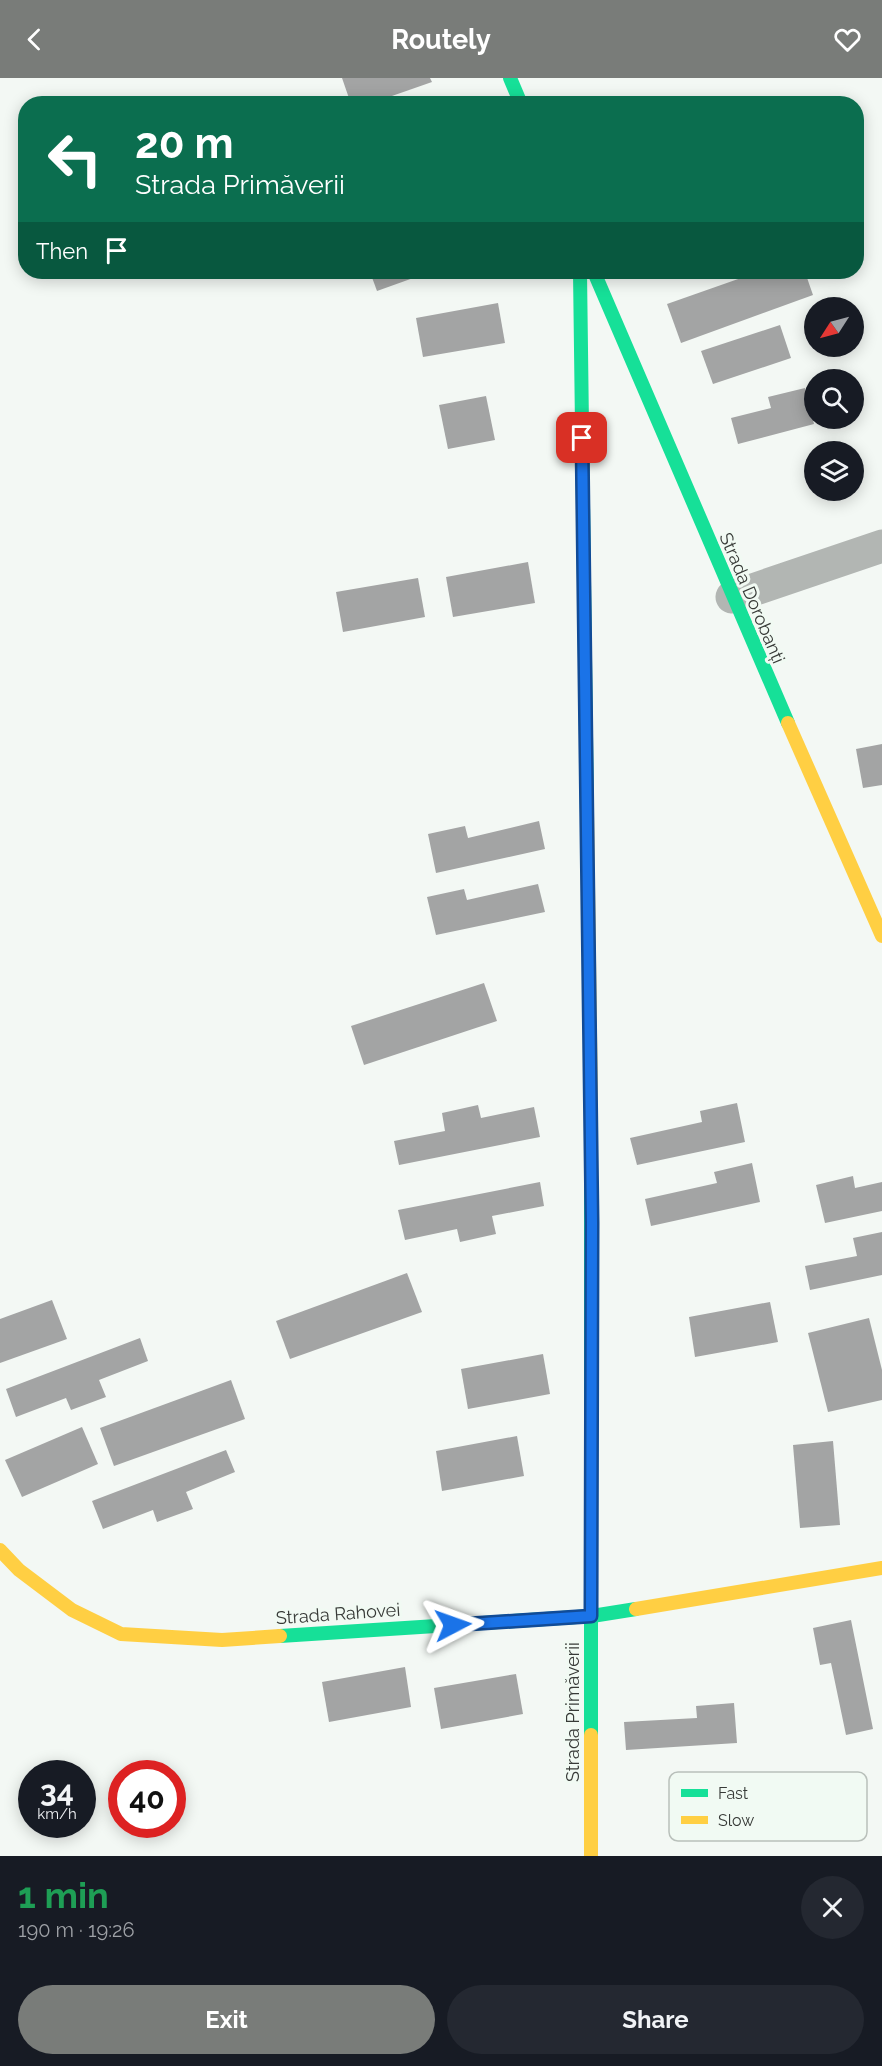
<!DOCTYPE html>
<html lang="en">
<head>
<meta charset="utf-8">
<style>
  body { margin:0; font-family:Raleway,sans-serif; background:#242831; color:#f1f3f6; height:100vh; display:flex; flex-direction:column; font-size:22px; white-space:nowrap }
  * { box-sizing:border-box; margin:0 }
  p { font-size:20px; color:#9ea1a6 }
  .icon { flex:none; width:33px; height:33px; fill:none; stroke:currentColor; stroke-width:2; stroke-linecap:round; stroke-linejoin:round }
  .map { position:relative; height:1778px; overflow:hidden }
  .sheet { display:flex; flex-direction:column; background:#171b24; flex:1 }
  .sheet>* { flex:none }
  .banner { position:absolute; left:18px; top:18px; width:846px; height:183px; border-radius:24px; box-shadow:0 3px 15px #0003; background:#0b6e4f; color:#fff; overflow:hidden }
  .needle { width:39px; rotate:234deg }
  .controls { position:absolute; left:804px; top:219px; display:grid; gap:12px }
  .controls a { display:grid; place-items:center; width:60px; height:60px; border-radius:50%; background:#171b24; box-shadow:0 3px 15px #0003; font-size:30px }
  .speed { position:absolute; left:18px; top:1682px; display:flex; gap:12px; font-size:30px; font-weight:700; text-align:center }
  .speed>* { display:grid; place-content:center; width:78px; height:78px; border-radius:50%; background:#171b24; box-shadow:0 3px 15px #0003; line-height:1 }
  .speed small { font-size:15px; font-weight:400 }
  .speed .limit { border:9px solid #d22; background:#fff; color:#111 }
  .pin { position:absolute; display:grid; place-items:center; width:51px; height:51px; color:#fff; margin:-26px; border-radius:12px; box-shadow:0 3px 9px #0006 }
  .me { position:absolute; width:66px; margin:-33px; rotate:86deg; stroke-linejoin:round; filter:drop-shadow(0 0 4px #0008) }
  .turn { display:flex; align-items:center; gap:21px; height:126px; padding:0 18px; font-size:27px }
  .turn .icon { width:78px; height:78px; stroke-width:2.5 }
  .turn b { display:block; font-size:42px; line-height:51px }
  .then { display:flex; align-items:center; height:57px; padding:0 18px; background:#0003; gap:12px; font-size:22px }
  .round { display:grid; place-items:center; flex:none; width:63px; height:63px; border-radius:32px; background:#242831 }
  .head { display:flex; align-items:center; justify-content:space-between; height:102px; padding:0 18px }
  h1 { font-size:36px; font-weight:700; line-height:45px; color:#1e9e55 }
  .cta { display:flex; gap:12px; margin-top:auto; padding:12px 18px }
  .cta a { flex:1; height:69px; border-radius:36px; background:#797c79; color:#fff; font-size:24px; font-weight:700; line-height:69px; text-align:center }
  .cta a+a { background:#242831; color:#f1f3f6 }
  header { display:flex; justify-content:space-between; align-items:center; height:78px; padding:0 18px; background:#797c79; color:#fff; font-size:27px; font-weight:700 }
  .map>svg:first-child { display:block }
</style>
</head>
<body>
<header><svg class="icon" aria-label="back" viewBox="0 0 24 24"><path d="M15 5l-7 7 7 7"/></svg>Routely<svg class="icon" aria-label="heart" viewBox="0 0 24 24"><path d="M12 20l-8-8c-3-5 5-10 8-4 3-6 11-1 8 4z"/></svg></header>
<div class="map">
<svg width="882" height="1778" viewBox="0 0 882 1778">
  <rect width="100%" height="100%" fill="#f3f8f4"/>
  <g fill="#a3a4a4">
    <polygon points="342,0 430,0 432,4 369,26 351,26"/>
    <polygon points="370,194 430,194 377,213"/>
    <polygon points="758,194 805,194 813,217 681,265 667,226"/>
    <polygon points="498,225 505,265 423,279 416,240"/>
    <polygon points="780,247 791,280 713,306 701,273"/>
    <polygon points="805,310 814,346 738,366 731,340 771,330 768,319"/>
    <polygon points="486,318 495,362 448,371 439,327"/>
    <polygon points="528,484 535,525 453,539 446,499"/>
    <polygon points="418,500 425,539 343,554 336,514"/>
    <polygon points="882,666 882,707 863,710 856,671"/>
    <polygon points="539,743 545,771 436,795 428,756 465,748 468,760"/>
    <polygon points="538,806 545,834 436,857 427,819 464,811 467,822"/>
    <polygon points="484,905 497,943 364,987 351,948"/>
    <polygon points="737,1025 745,1064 637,1087 630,1060 702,1044 700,1033"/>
    <polygon points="478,1027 481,1040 534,1029 540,1059 399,1087 394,1063 445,1053 442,1035"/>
    <polygon points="752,1085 760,1124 651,1148 645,1121 717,1105 714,1094"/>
    <polygon points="853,1098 855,1110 882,1104 882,1133 825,1145 816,1107"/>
    <polygon points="540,1104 544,1128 492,1138 496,1156 460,1164 457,1151 405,1162 398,1132"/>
    <polygon points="882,1154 882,1197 810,1212 805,1188 857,1178 853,1160"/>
    <polygon points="407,1195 422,1234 290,1281 276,1243"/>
    <polygon points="52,1222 67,1261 0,1285 0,1241"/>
    <polygon points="770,1224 778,1264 695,1279 689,1239"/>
    <polygon points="869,1240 882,1292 882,1322 828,1334 808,1255"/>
    <polygon points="140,1260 148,1283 99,1302 106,1319 71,1332 66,1320 16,1339 6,1311"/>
    <polygon points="543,1276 550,1316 468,1331 461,1291"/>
    <polygon points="231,1302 245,1341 114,1388 100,1350"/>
    <polygon points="82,1349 98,1386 22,1419 5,1382"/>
    <polygon points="517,1358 524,1398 442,1413 436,1373"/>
    <polygon points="833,1363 840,1447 800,1450 793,1367"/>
    <polygon points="226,1372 235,1394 186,1414 193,1431 157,1444 153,1432 103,1451 92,1423"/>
    <polygon points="851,1542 873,1651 846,1657 831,1585 820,1587 813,1550"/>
    <polygon points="405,1589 411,1629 329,1644 322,1604"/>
    <polygon points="516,1596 523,1636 441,1651 434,1610"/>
    <polygon points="734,1625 737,1665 626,1672 624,1644 697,1640 696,1628"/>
  </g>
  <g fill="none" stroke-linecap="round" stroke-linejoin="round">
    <polyline stroke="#b2b6b3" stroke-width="33" points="732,519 882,468"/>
    <g stroke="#16e098" stroke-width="14">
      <polyline points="510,0 521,26"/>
      <polyline points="580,194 587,735"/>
      <polyline points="594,194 788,645"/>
      <polyline points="591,1028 591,1657"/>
      <polyline points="280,1558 592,1538 636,1531"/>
    </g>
    <g stroke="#ffcf43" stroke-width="14">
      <polyline points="788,645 882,858"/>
      <polyline points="587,735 591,1028"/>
      <polyline points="0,1472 19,1492 72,1532 121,1556 222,1562 280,1558"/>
      <polyline points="636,1531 882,1490"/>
      <polyline points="591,1778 591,1657"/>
    </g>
  </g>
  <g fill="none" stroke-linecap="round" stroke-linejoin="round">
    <defs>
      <polyline id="route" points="453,1547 591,1538 592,1145 582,360"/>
    </defs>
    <use href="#route" stroke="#114b97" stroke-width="15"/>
    <use href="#route" stroke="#1a73e8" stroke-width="10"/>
  </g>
  <g text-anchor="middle" stroke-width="6" stroke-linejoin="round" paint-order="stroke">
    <g font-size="18" fill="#373a37" stroke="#f1faf3">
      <text transform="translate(752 520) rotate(67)" y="6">Strada Dorobanți</text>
      <text transform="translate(338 1536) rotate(-4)" y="6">Strada Rahovei</text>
      <text transform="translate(573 1634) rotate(-90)" y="6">Strada Primăverii</text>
    </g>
  </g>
  <rect x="669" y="1694" width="198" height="69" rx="9" fill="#f1faf3" stroke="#b9c0bb" stroke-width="1.5"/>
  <rect x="681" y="1711" width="27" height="8" fill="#16e098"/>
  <rect x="681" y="1738" width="27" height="8" fill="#ffcf43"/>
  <g font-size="16" fill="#373a37">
    <text x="718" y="1721">Fast</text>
    <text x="718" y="1748">Slow</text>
  </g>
</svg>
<div class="controls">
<a><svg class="needle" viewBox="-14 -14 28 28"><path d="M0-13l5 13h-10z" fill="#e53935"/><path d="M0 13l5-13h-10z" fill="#9ea1a6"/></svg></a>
<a><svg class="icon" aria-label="search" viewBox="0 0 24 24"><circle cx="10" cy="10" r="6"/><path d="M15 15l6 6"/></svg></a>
<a><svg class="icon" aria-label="layers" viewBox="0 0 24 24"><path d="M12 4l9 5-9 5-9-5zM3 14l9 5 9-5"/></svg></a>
</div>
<div class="speed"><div>34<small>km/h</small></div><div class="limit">40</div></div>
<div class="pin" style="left:582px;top:360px;background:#d93025"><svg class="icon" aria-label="arrive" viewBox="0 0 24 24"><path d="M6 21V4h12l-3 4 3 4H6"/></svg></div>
<svg class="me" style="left:453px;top:1547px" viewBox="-20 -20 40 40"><path d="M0-17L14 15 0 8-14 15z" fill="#1a73e8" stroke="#fff" stroke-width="4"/></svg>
<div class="banner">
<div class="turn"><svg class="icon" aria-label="left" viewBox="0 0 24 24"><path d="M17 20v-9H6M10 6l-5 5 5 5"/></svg><div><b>20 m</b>Strada Primăverii</div></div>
<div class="then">Then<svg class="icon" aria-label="arrive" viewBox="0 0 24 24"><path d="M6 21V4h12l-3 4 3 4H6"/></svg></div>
</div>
</div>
<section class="sheet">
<div class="head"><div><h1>1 min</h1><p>190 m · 19:26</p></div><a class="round"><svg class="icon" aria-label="close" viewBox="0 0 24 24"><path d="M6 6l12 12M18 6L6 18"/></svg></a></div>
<div class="cta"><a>Exit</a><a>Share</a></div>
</section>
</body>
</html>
